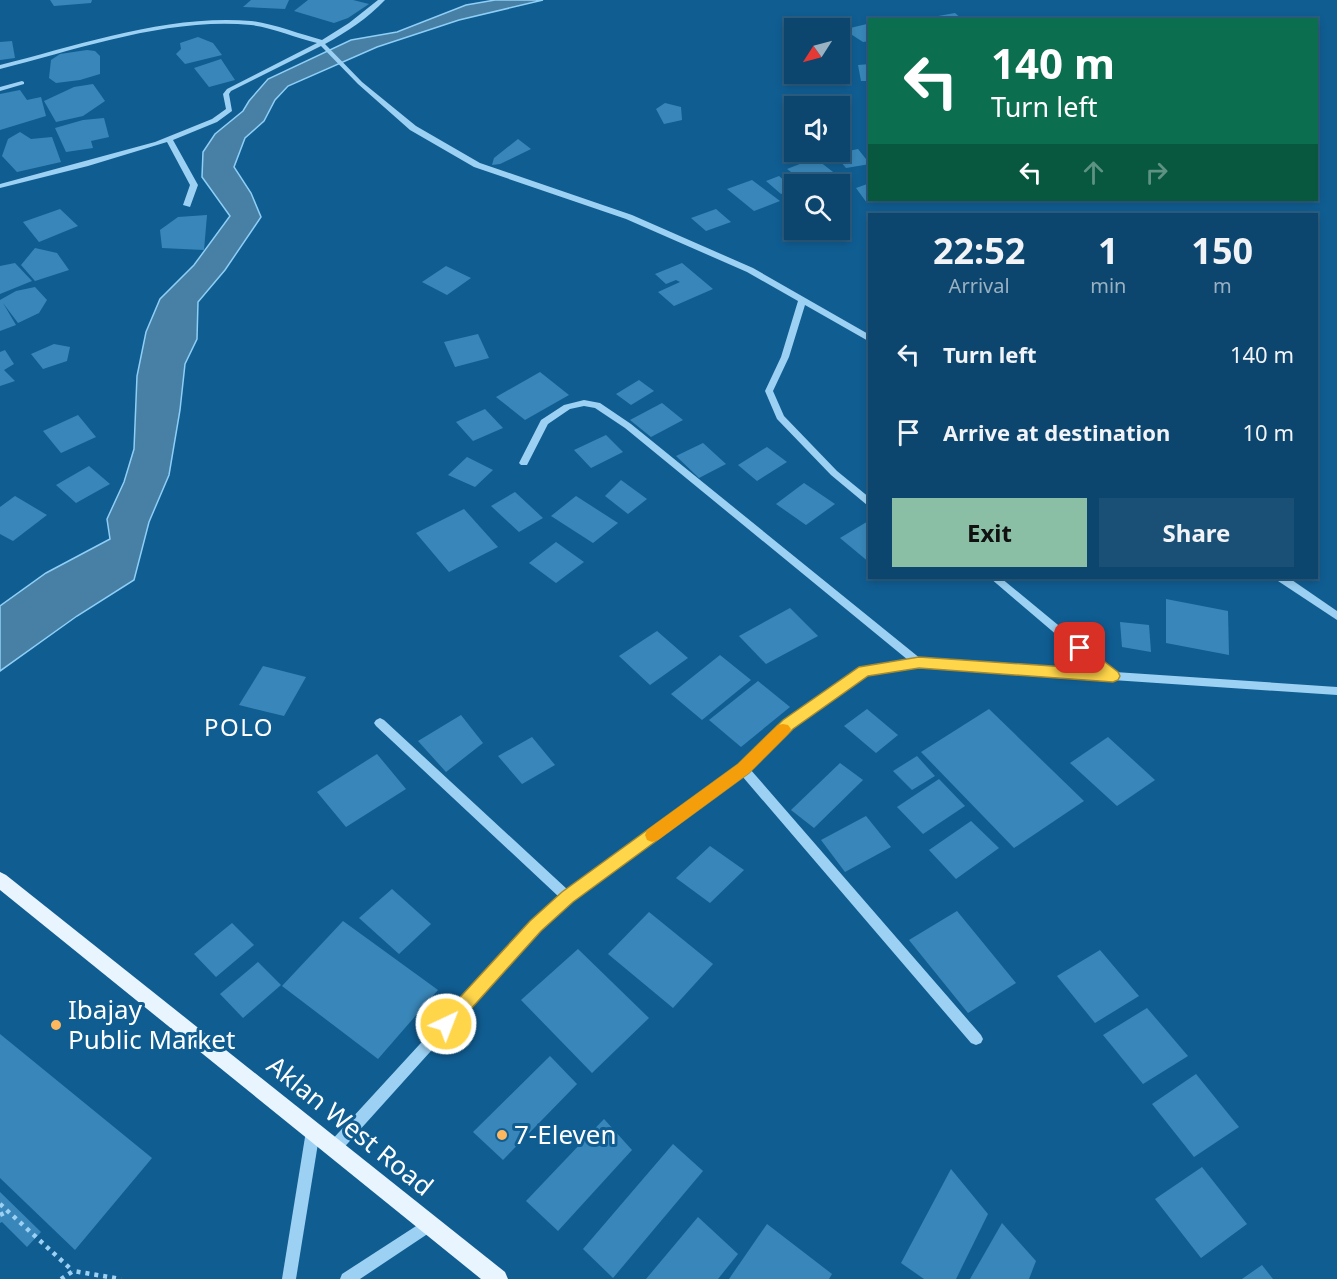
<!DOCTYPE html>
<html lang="en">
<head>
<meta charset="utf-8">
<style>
  body { margin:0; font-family:"Noto Sans",sans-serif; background:#1a5076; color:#f1f3f6; height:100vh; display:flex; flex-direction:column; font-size:22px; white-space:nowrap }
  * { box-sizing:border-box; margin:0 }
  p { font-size:20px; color:#9ab1c2 }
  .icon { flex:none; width:33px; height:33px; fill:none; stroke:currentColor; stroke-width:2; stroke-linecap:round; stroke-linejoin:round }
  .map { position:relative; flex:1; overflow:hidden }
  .panel { position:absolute; left:868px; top:213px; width:450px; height:366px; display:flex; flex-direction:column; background:#0c466e; border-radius:0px; box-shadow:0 3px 9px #0003,0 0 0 2px #2c5e81 }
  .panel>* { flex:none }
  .banner { position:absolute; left:868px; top:18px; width:450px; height:183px; border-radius:0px; box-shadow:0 3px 9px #0003,0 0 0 2px #2c5e81; background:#0b6e4f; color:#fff; overflow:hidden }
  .needle { width:39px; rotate:234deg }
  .buttons { position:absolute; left:784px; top:18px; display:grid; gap:12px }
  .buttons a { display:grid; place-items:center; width:66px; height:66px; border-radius:0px; background:#0c466e; box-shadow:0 3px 9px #0003,0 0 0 2px #2c5e81; font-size:30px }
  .pin { position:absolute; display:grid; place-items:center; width:51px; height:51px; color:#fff; margin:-26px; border-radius:12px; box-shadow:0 3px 9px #0006 }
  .me { position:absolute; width:66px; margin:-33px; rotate:43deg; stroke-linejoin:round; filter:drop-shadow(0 0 4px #0008) }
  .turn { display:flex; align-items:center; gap:21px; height:126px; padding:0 24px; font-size:27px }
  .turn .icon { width:78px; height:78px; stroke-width:2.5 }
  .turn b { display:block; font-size:42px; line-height:51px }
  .lanes { display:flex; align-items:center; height:57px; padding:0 24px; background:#0003; justify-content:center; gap:30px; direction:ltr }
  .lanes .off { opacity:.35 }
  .eta { display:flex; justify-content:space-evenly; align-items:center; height:102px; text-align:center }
  .eta b { font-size:36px; font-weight:700; line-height:42px }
  .primary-button { display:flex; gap:12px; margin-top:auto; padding:12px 24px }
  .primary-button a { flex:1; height:69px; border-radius:0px; background:#8abfa5; color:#111; font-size:24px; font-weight:700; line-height:69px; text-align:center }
  .primary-button a+a { background:#1a5076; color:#f1f3f6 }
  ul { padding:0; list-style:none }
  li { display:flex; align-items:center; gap:18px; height:78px; padding:0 24px }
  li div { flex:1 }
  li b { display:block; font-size:22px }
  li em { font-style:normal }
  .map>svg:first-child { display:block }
</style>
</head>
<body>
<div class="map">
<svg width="1337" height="1279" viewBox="0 0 1337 1279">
  <rect width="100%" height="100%" fill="#105d92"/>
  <polygon fill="#487fa5" stroke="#8ecff7" stroke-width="1.5" points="495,0 543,0 459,20 377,47 288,86 275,100 264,121 245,138 234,167 251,193 261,217 225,270 198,302 197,339 185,364 180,410 169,475 149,522 134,580 77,616 0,671 0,606 46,573 110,539 107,519 124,482 134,449 137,376 146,332 160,299 194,265 230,216 202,177 203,152 215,134 243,111 249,101 268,79 351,40 397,32 466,5"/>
  <g fill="#3987ba">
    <polygon points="50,0 92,0 91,3 54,6"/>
    <polygon points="251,0 289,0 285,9 243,7"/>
    <polygon points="308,0 353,0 369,4 348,18 334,23 294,11"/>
    <polygon points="955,13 963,20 927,20 927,18"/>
    <polygon points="867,24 870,25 870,41 863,42 849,33 850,28"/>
    <polygon points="198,37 213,43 222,55 185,64 176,54 181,49 180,43"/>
    <polygon points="12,41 15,58 0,60 0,42"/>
    <polygon points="87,50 95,51 100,56 100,74 80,80 56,83 49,78 51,60 60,54"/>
    <polygon points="221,59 235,80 209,87 194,68"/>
    <polygon points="870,64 870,81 861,81 858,65"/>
    <polygon points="93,84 105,101 83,116 56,122 44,101 74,87"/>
    <polygon points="20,90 27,100 41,97 46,116 0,130 0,94"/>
    <polygon points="665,103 681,107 682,120 664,124 656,109"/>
    <polygon points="104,118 109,137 91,141 93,148 66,152 55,128 83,120"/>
    <polygon points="20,132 31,139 52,137 61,162 17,172 2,156 8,139"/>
    <polygon points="518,139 531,149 500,164 492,165 494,158"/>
    <polygon points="858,149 870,164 846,168 834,154"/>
    <polygon points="815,158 837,175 807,184 787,169"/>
    <polygon points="779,176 794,189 781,194 766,181"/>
    <polygon points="752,180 780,201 754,211 727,189"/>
    <polygon points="870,183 870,200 876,200 867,203 856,188"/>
    <polygon points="60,209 78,226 39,242 23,222"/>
    <polygon points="716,209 731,222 706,231 691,218"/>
    <polygon points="207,215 204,250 162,248 160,230 178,217"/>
    <polygon points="35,248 57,253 69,270 35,281 21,265"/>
    <polygon points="15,263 32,281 0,294 0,266"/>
    <polygon points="682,263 713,289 674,306 658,292 680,282 676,280 666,284 655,274"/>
    <polygon points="446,266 471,278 447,295 422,282"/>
    <polygon points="35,287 47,300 39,313 18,323 3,303 16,325 0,331 0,300 16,291"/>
    <polygon points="478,334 489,358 455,367 444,342"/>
    <polygon points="54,344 70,347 67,361 43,369 31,354"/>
    <polygon points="5,350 14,364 4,370 15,381 0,386 0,352"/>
    <polygon points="540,372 569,395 525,420 496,397"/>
    <polygon points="639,380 654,391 631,405 616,394"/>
    <polygon points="662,403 683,420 651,437 630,420"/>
    <polygon points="485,409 503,428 473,441 456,422"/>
    <polygon points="78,415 96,437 61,453 43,431"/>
    <polygon points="606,435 623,452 591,468 574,450"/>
    <polygon points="703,443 726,464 699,478 676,456"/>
    <polygon points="767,447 787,462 757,481 738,465"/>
    <polygon points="467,457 493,470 475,487 448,475"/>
    <polygon points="89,466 110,484 76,503 56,485"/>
    <polygon points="621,480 647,499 628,514 605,496"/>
    <polygon points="804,483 835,504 806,525 776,504"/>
    <polygon points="515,492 543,518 519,532 491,506"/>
    <polygon points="15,496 47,515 13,541 0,534 0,507"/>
    <polygon points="576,496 618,523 593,543 551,516"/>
    <polygon points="464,509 498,547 449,572 416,533"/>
    <polygon points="870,520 870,563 840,538"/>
    <polygon points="556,542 584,562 556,583 529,563"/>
    <polygon points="1166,599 1228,611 1229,655 1166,643"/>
    <polygon points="790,608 818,636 766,664 739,636"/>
    <polygon points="1120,622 1149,625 1151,652 1122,647"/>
    <polygon points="657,631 688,658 650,685 619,656"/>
    <polygon points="720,655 751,680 702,720 671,694"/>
    <polygon points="263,666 306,677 284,716 239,705"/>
    <polygon points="758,681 790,707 741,747 709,720"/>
    <polygon points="867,709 898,735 876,753 844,726"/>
    <polygon points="989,709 1084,801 1014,848 921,752"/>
    <polygon points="461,715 483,743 446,772 418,741"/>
    <polygon points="532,737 555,765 522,784 498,756"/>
    <polygon points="1108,737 1155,780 1117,806 1070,763"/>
    <polygon points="377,754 406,789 346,827 317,792"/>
    <polygon points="917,756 935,776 912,790 893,771"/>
    <polygon points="840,763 863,780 814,828 791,810"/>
    <polygon points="939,779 965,806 923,834 897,807"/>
    <polygon points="866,816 891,847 845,872 821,840"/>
    <polygon points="971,821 999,848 956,879 929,850"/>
    <polygon points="710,846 744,870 710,903 676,878"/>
    <polygon points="392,889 431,924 399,954 359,918"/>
    <polygon points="957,911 1016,983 968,1013 909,940"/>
    <polygon points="649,912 713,964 673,1008 608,954"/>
    <polygon points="343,921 438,990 378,1059 282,986"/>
    <polygon points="232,923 254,945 216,977 194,954"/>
    <polygon points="578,949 649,1018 592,1073 521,1000"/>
    <polygon points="1100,950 1139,996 1095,1023 1057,976"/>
    <polygon points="258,962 281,985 243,1018 220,994"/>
    <polygon points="1147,1008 1188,1056 1143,1084 1103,1035"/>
    <polygon points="0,1034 152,1158 75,1250 0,1178"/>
    <polygon points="550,1056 577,1084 503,1160 473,1132"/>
    <polygon points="1196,1074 1239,1127 1194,1157 1152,1104"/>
    <polygon points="604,1119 632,1150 558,1231 526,1201"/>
    <polygon points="673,1144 703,1171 613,1278 583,1249"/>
    <polygon points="1202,1167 1247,1224 1201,1258 1155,1199"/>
    <polygon points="951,1169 988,1214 956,1279 924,1279 901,1263"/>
    <polygon points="0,1192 41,1232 27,1247 2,1222 0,1223"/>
    <polygon points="698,1217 738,1254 718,1279 646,1279"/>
    <polygon points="1002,1223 1036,1261 1029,1279 970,1279"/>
    <polygon points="767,1224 832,1274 829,1279 729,1279"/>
    <polygon points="1262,1265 1273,1279 1242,1279"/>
  </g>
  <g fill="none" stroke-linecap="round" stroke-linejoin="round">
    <g stroke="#9cd1f3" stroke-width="4.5" stroke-dasharray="4 5" stroke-linecap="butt">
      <polyline points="0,1204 73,1271"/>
      <polyline points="0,1215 8,1211"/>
      <polyline points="61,1279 73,1271 121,1279"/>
    </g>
    <g fill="#9cd1f3" fill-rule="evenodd">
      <path d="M378,0h7c-17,18 -38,32 -60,44l37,38 54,44 64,37 152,52 121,53 117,67v7l-65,-37 -16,52 -16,34 11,25 53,55 33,27v8l-3,-1 -36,-30 -54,-56 -12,-28 16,-34 17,-56 -51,-29 -121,-53 -152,-52 -64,-37 -52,-46 -37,-38 -90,45 -2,3 3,17 -15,11 -44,18 25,45 -8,22 -7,-2 7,-20 -23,-43 -79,24 -88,22v-4l155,-42 57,-23 14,-10 -3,-15 4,-5 90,-46c-20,-5 -47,-16 -66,-18 -82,-8 -172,24 -251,44v-4c80,-20 168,-51 251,-44 20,2 51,14 71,19l27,-17z"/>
      <polygon points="22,81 24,82 24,84 0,91 0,87"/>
      <polygon points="584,400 600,403 631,424 921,659 1099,671 990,578 1001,578 1115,672 1337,687 1337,695 919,667 867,675 792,728 750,769 981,1035 983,1039 981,1043 976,1045 971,1043 742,776 571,901 540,930 339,1153 334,1155 329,1153 327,1148 329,1143 532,922 559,897 376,726 374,723 376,720 380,718 384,720 568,890 739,766 784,722 860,668 908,660 625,428 595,408 584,406 570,409 548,424 527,465 521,465 519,463 541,420 564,405"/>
      <polygon points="1277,578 1289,578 1337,611 1337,620 1278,581"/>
      <polygon points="313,1124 318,1126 320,1131 296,1279 282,1279 306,1131 308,1126"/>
      <polygon points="430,1217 435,1219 437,1224 435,1229 360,1279 340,1279 342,1274"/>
    </g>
    <polygon fill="#e8f5ff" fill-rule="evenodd" points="0,872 6,875 505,1272 508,1279 481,1279 0,890"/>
  </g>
  <polygon fill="#ffd54a" stroke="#a68a30" stroke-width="1.5" points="1080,643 1118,672 1120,676 1118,680 1113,682 919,668 868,676 793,729 749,773 573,902 541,931 452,1030 446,1032 440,1030 437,1024 440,1019 530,921 562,892 738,764 783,720 859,667 919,657 1096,669 1075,652 1073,648 1075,644"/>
  <polygon fill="#f59e0b" points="783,724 788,725 791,729 788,734 749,773 658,840 652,842 647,840 645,835 647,830 738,764 778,725"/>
  <g fill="#ffb85e" stroke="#105d92" stroke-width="2">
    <circle cx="56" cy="1025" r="6"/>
    <circle cx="502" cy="1135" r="6"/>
  </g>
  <g text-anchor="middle" stroke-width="6" stroke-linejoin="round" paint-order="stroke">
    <g font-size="24" letter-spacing="1.5" fill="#fff" stroke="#105d92">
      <text x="239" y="736">POLO</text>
    </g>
    <g font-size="26" fill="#fff" stroke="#105d92" text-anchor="start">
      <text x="68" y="1019">Ibajay<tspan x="68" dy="30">Public Market</tspan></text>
      <text x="514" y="1144">7-Eleven</text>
    </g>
    <g font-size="26" fill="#fff" stroke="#105d92">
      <text transform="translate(350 1126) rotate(39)" y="9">Aklan West Road</text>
    </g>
  </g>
</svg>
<div class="buttons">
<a><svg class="needle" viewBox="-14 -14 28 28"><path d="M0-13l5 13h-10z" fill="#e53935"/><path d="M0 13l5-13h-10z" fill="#9ab1c2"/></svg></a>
<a><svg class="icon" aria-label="sound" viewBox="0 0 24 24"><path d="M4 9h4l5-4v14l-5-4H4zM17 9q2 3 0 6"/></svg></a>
<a><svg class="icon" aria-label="search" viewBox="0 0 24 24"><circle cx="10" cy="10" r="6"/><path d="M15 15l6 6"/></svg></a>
</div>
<div class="pin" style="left:1080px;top:648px;background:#d93025"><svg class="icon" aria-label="arrive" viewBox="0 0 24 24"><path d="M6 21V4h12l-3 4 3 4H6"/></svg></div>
<svg class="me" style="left:446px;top:1024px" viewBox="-20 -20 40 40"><circle r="17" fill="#ffd54a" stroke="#fff" stroke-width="3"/><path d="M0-11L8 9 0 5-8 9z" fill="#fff"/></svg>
<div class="banner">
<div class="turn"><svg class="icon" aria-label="left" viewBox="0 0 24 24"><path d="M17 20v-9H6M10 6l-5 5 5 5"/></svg><div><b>140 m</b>Turn left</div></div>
<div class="lanes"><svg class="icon" aria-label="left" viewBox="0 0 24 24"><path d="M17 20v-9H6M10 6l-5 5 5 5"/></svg><svg class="icon off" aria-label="ahead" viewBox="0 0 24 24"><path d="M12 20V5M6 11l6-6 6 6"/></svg><svg class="icon off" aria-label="right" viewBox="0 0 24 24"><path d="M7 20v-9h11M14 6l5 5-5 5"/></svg></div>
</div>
<section class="panel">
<div class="eta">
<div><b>22:52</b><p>Arrival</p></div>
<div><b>1</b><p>min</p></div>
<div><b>150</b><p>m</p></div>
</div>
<ul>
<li><svg class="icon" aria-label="left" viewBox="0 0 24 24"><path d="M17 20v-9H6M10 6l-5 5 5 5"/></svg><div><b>Turn left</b></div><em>140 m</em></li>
<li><svg class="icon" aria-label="arrive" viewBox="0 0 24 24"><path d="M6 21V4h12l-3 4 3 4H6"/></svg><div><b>Arrive at destination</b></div><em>10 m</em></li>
</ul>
<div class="primary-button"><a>Exit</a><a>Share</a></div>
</section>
</div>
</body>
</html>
